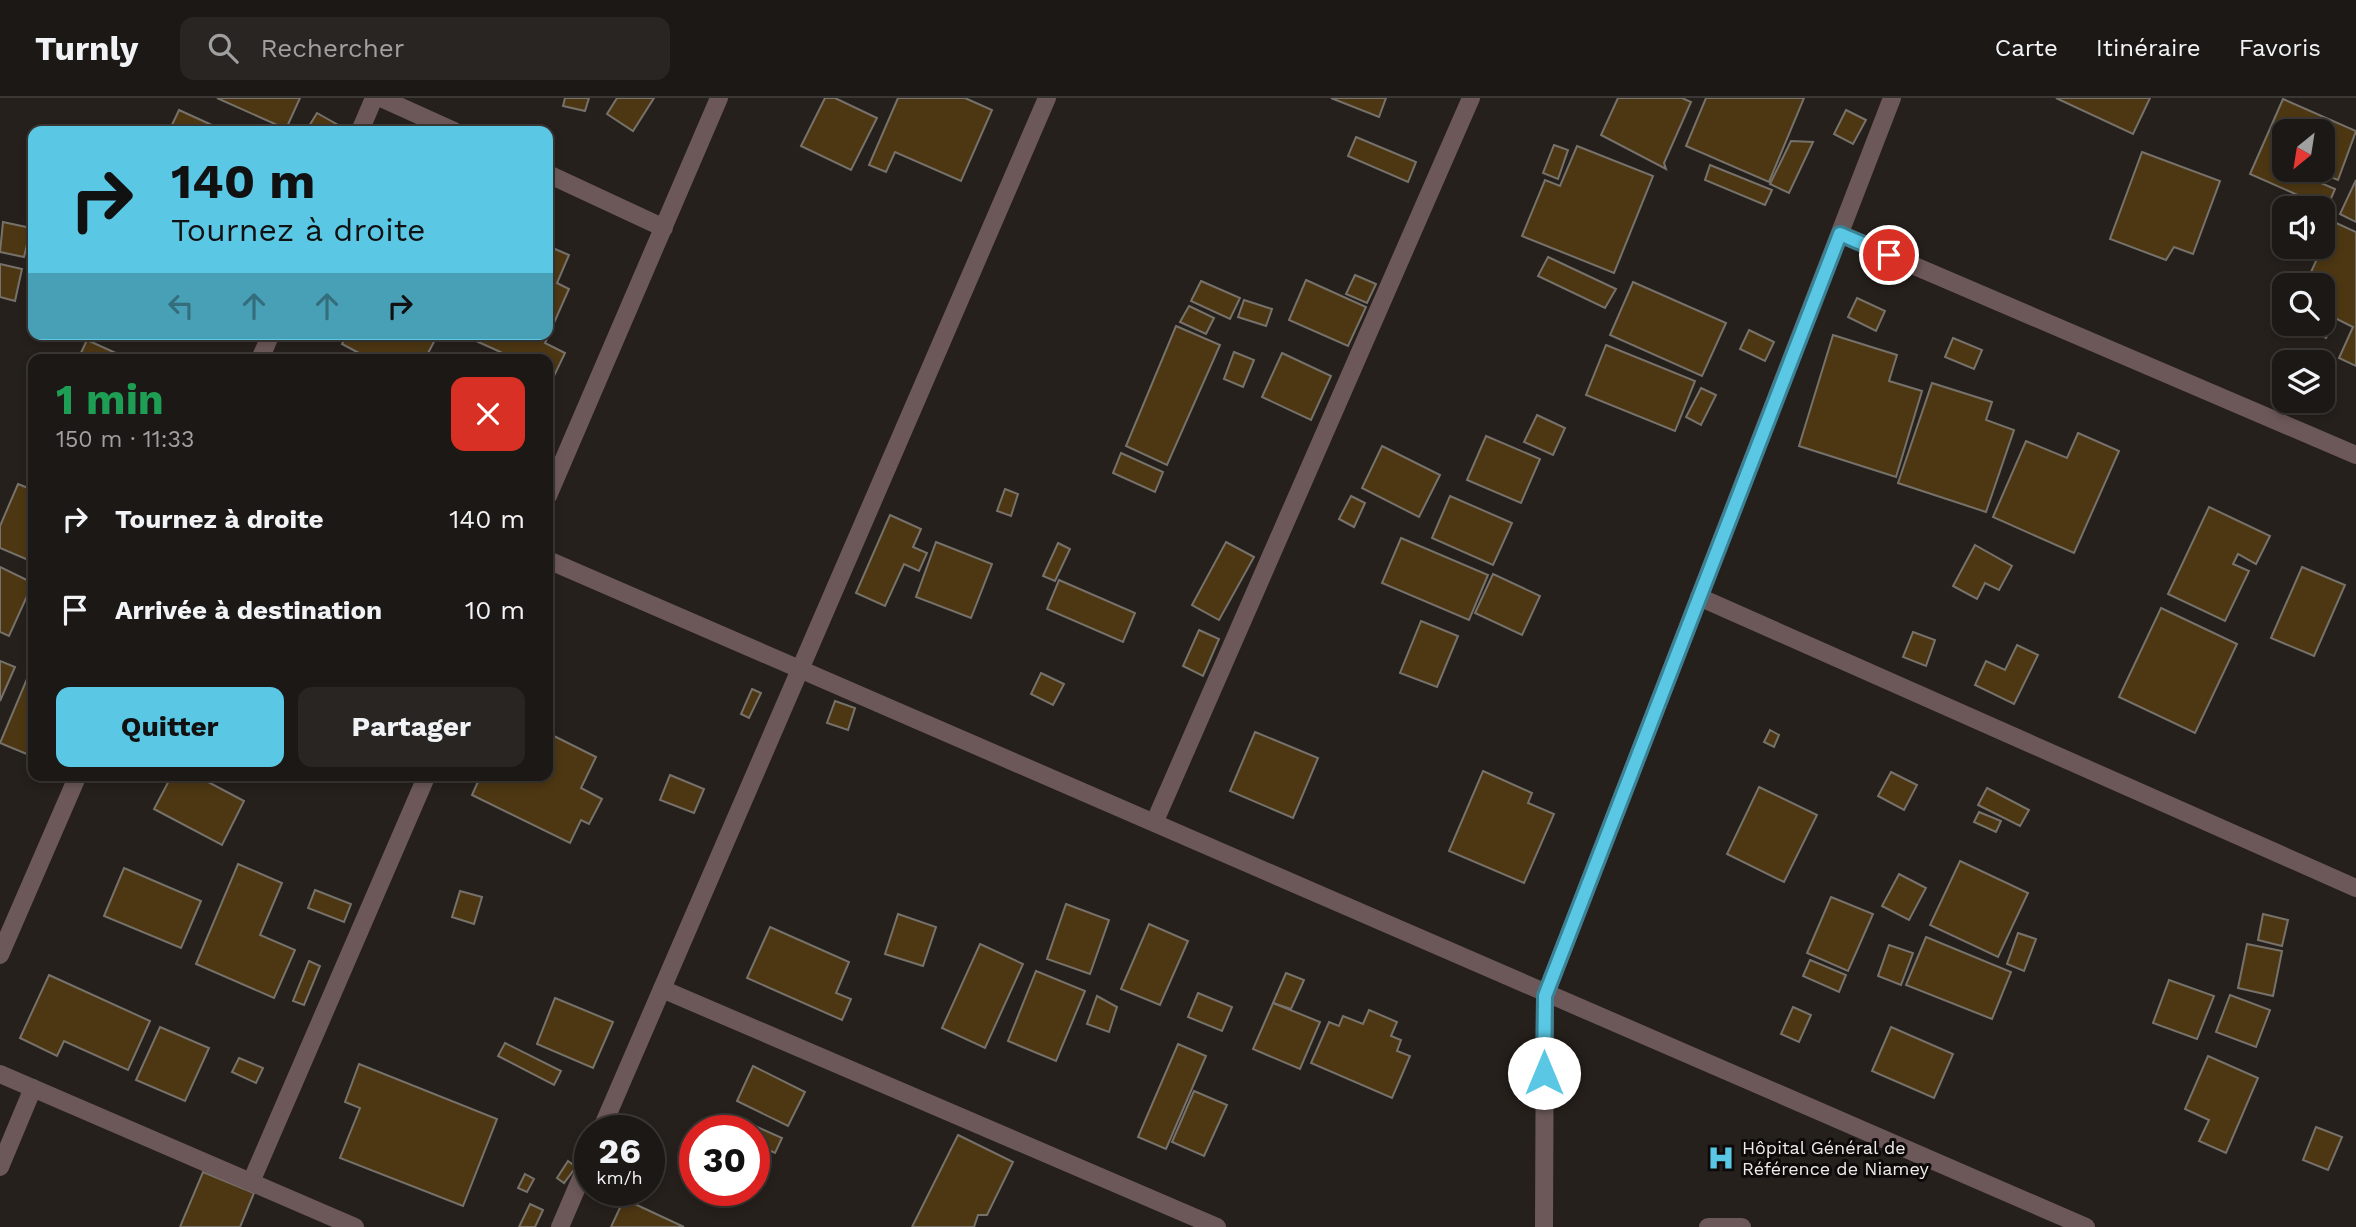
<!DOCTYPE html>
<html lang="fr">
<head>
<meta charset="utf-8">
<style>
  body { margin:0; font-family:"Work Sans",sans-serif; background:#292522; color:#f1f3f6; height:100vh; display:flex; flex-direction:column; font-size:26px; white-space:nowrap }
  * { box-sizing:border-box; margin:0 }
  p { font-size:23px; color:#a0a0a0 }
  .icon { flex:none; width:38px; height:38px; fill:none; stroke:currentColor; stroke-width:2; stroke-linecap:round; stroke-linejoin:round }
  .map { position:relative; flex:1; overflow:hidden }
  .panel { position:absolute; left:28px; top:256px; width:525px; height:427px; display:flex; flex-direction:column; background:#1c1815; border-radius:14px; box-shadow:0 4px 10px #0003,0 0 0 2px #3a3734 }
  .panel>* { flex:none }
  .hud { position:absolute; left:28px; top:28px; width:525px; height:214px; border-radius:14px; box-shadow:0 4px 10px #0003,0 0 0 2px #3a3734; background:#5ac8e5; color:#111; overflow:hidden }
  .needle { width:46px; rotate:210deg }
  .controls { position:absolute; left:2272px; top:21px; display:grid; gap:14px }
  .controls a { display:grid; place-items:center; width:63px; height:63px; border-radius:14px; background:#1c1815; box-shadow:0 4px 10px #0003,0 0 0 2px #3a3734; font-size:35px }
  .speed { position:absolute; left:574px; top:1017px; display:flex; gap:14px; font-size:35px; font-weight:700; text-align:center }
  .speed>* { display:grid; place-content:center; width:91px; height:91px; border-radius:50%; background:#1c1815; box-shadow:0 4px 10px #0003,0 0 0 2px #3a3734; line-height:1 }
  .speed small { font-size:18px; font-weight:400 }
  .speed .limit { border:10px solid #d22; background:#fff; color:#111 }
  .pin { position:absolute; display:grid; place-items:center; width:60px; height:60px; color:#fff; margin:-30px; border:4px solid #fff; border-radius:50%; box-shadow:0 2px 7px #0007 }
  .me { position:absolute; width:77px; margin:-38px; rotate:0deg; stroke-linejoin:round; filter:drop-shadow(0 0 5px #0008) }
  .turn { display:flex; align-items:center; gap:24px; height:147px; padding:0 28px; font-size:32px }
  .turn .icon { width:91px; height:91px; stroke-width:2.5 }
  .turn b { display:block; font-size:49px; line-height:60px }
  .lanes { display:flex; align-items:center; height:66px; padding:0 28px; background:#0003; justify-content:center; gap:35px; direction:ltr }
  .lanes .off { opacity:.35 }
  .round { display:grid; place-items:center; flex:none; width:74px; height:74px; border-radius:14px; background:#292522 }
  .head { display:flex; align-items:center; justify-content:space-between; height:119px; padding:0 28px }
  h1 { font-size:42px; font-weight:700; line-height:52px; color:#1e9e55 }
  .primary-button { display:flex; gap:14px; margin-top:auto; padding:14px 28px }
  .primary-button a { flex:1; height:80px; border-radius:14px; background:#5ac8e5; color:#111; font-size:28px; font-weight:700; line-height:80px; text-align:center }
  .primary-button a+a { background:#292522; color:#f1f3f6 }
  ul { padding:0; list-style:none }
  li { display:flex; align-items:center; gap:21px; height:91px; padding:0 28px }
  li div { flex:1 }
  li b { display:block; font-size:26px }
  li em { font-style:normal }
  header { display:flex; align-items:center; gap:42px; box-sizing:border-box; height:98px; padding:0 35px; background:#1c1815; border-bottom:2px solid #3a3734 }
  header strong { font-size:33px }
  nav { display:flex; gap:38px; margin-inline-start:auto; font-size:24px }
  .search { width:490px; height:63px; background:#292522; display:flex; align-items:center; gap:18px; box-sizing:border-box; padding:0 24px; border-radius:14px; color:#a0a0a0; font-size:26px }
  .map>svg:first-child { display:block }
</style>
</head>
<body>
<header>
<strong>Turnly</strong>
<div class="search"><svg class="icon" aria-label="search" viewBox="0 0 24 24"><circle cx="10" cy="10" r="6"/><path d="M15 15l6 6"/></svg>Rechercher</div>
<nav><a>Carte</a><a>Itinéraire</a><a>Favoris</a></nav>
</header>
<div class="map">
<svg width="2356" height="1129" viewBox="0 0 2356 1129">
  <rect width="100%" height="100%" fill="#26201c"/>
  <g fill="#4d3713" stroke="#76726b" stroke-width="2">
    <polygon points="217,0 300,0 286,31"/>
    <polygon points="565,0 589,0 585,13 563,8"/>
    <polygon points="617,0 654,0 633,33 607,16"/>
    <polygon points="825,0 835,0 877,20 851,72 801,48"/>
    <polygon points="898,0 965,0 992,12 961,83 895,54 886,74 869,67"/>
    <polygon points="1331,0 1386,0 1379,19"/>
    <polygon points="1618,0 1682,0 1691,4 1664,65 1666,71 1601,37"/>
    <polygon points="1706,0 1804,0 1769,84 1686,48"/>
    <polygon points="2056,0 2150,0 2133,36"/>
    <polygon points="2283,1 2356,33 2338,82 2313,72 2322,72 2322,33 2284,33 2284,72 2310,72 2307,79 2335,91 2327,110 2250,76"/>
    <polygon points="179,12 225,33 169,33"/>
    <polygon points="1846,12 1866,22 1853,46 1834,36"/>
    <polygon points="317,15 340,28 337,33 306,33"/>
    <polygon points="1356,39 1416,64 1408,84 1348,58"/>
    <polygon points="1791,43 1813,44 1789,95 1770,86"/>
    <polygon points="1554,47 1568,52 1558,81 1543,75"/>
    <polygon points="1577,48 1653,78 1614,175 1522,138 1545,82 1560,88"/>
    <polygon points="2142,54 2220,83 2193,156 2174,149 2166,162 2110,141"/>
    <polygon points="1710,67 1772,92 1765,107 1705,82"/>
    <polygon points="2356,82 2356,124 2340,116"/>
    <polygon points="2290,100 2310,109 2309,110 2285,110"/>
    <polygon points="3,124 31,130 24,159 0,154"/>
    <polygon points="2334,124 2356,134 2356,268 2339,260 2353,229 2335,220 2326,240 2296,226 2322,226 2322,187 2305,187"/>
    <polygon points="548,148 569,157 557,185 569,191 545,245 565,255 554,278 548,275 548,261 516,261 463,237 548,236"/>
    <polygon points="1548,159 1616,191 1605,210 1538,178"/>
    <polygon points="0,166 22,171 15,203 0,199"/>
    <polygon points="1355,177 1376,186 1367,205 1346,196"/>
    <polygon points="1306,182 1366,209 1348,248 1289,222"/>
    <polygon points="1201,183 1240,200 1230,221 1191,203"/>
    <polygon points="1633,184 1726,225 1702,278 1610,237"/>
    <polygon points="1857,200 1885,213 1876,233 1848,219"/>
    <polygon points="1244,202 1272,211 1266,228 1238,219"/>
    <polygon points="1189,208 1214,220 1206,236 1180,224"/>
    <polygon points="1176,228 1220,247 1167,367 1126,348"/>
    <polygon points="1749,232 1774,244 1765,263 1740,251"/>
    <polygon points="347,236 435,236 437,238 425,261 370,261 342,246"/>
    <polygon points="1833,237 1897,257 1889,283 1922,293 1896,379 1799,348"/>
    <polygon points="1953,240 1982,252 1974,271 1945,259"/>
    <polygon points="87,242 127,260 126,261 78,261"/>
    <polygon points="1606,247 1695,283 1675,333 1586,297"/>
    <polygon points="1234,254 1254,262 1243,289 1224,281"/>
    <polygon points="1282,255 1331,278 1311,322 1262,299"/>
    <polygon points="1932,285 1992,304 1986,322 2014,332 1986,414 1898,385"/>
    <polygon points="1701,290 1716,297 1701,327 1686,319"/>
    <polygon points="1537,317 1565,330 1553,357 1524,344"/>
    <polygon points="2078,335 2119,353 2074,455 1993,419 2026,343 2067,360"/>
    <polygon points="1486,338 1540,361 1521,405 1467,382"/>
    <polygon points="1382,348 1440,377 1419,419 1362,390"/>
    <polygon points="1121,355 1163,374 1155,394 1113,375"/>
    <polygon points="18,386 33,392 33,464 0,450 0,428"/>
    <polygon points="1005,391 1018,396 1011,418 997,413"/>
    <polygon points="1351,398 1365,405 1354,429 1339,421"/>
    <polygon points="1450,398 1512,425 1493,467 1432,440"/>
    <polygon points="2209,409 2270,438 2256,466 2238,456 2233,466 2249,473 2225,523 2168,496"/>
    <polygon points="890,417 921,431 913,449 927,455 919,473 904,466 885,508 856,495"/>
    <polygon points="1401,440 1488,477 1469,522 1382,485"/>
    <polygon points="936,444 992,466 971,520 916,499"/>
    <polygon points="1226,444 1254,459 1219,522 1192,507"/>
    <polygon points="1058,445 1070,451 1055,483 1043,478"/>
    <polygon points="1975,447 2012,468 1999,492 1985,485 1977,501 1953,488"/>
    <polygon points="0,469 33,485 9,538 0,534"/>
    <polygon points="2302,469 2345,487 2314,558 2271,540"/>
    <polygon points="1493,476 1540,498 1522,537 1475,515"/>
    <polygon points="1059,482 1135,515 1123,544 1047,511"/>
    <polygon points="2161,510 2237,546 2195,635 2119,599"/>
    <polygon points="1421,523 1458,538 1437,589 1400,575"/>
    <polygon points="1199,532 1219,541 1203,578 1183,568"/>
    <polygon points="1913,534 1935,542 1926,568 1903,559"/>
    <polygon points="2017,547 2038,557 2014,606 1975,587 1986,563 2005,572"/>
    <polygon points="0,563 15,569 0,603"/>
    <polygon points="1041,575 1064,586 1053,607 1031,596"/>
    <polygon points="29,576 33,578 33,608 27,621 33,624 33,648 29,657 0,645"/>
    <polygon points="752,591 761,595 749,620 741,616"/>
    <polygon points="835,603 855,610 848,632 827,625"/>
    <polygon points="1770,632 1779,637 1774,649 1764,644"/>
    <polygon points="1255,634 1318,660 1293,720 1230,693"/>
    <polygon points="548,635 596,659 581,690 602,701 589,726 581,722 570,745 472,697 481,677 548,677"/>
    <polygon points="1483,673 1532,695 1528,705 1554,716 1524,785 1449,753"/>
    <polygon points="1891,674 1917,687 1904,712 1878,698"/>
    <polygon points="172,677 195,677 244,703 222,747 154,711"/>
    <polygon points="670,677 704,691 694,715 660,702"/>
    <polygon points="1759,689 1817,717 1784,784 1727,756"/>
    <polygon points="1987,690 2029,712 2020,728 1978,707"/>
    <polygon points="1979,714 2001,723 1996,734 1974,724"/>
    <polygon points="1960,763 2028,795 1998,859 1930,827"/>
    <polygon points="238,766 282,785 260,837 295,852 274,900 196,866"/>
    <polygon points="124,770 201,803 181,850 104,818"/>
    <polygon points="1899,776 1926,790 1909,822 1882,808"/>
    <polygon points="315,792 351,806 344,824 308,810"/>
    <polygon points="460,793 482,799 474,826 452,819"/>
    <polygon points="1831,799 1873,816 1848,873 1807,855"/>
    <polygon points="1066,806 1109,822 1090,876 1047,861"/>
    <polygon points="898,816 936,829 923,868 885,856"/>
    <polygon points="2263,816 2288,822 2282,848 2258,842"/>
    <polygon points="1149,826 1188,843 1160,907 1121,891"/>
    <polygon points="770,829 849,864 836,895 851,901 842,922 747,880"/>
    <polygon points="2018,835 2036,841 2024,873 2007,866"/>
    <polygon points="1926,839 2011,874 1992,921 1906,887"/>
    <polygon points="980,846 1023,866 985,950 942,930"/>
    <polygon points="2247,846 2282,853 2273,898 2238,890"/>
    <polygon points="1889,847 1913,855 1901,887 1878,878"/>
    <polygon points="1810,862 1846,877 1839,894 1803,878"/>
    <polygon points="309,863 320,868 304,907 293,903"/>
    <polygon points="1036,873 1085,893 1056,963 1008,943"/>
    <polygon points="1286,875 1304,882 1291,911 1273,905"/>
    <polygon points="49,877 150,923 128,972 64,943 57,958 20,940"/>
    <polygon points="2169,882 2214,898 2197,941 2153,925"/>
    <polygon points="1198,895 1232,909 1222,933 1188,919"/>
    <polygon points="2230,897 2270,912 2256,949 2216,934"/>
    <polygon points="1097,898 1117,909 1109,934 1087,926"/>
    <polygon points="555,900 613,924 593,970 537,946"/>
    <polygon points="1273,905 1320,924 1300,971 1253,951"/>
    <polygon points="1793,909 1811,917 1799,944 1781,936"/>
    <polygon points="1369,912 1397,924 1391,938 1401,942 1397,953 1410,958 1392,1000 1311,965 1329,924 1339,928 1343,918 1363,926"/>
    <polygon points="160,929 209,950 185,1003 136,982"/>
    <polygon points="1891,929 1953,956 1934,1000 1872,973"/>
    <polygon points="505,945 561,973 554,987 498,958"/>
    <polygon points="1178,946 1206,958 1166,1051 1138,1039"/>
    <polygon points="2208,958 2258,980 2226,1055 2199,1043 2209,1022 2185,1011"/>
    <polygon points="239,960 263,970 256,985 232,974"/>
    <polygon points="359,966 497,1021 463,1108 340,1060 360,1010 345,1004"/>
    <polygon points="753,968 805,994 788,1028 737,1003"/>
    <polygon points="1194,993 1227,1007 1204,1058 1172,1044"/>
    <polygon points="755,1028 782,1040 775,1055 754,1045"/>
    <polygon points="2316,1029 2342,1039 2328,1072 2303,1062"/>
    <polygon points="958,1037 1013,1064 987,1117 978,1117 974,1129 912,1129"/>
    <polygon points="568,1063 576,1069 564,1085 557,1080"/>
    <polygon points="203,1074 254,1095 240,1129 180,1129"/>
    <polygon points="525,1076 534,1081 527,1094 518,1090"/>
    <polygon points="624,1101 684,1129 611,1129"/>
    <polygon points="530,1106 543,1112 535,1129 519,1129"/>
  </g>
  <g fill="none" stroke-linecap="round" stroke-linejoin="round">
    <g stroke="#6c5858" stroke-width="18">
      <polyline points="381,0 454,33"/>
      <polyline points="360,33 374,0"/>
      <polyline points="548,76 664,130"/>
      <polyline points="1840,136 2356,357"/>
      <polyline points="260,261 271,236"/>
      <polyline points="548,398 719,0"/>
      <path d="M548,462c514,220 1024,447 1538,667"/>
      <polyline points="1699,499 2356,790"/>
      <polyline points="1155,723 1471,0"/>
      <polyline points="0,857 78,677"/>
      <polyline points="662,891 1217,1129"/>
      <polyline points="0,976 355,1129"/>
      <polyline points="601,1032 1047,0"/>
      <polyline points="0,1069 33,990"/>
      <polyline points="251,1084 427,677"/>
      <polyline points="560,1129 590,1059"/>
      <polyline points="1544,1129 1545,898 1892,0"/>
      <polyline points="1708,1129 1742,1129"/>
    </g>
  </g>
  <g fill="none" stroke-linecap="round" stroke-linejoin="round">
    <defs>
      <polyline id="route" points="1544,975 1545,898 1840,136 1889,157"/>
    </defs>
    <use href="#route" stroke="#3a8295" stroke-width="18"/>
    <use href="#route" stroke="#5ac8e5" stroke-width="12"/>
  </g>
  <defs>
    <symbol id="hospital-bare" viewBox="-9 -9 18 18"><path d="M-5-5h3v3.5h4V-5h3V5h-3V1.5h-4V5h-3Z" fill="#5ac8e5" stroke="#0d0a09" stroke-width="2.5" paint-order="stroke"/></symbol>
  </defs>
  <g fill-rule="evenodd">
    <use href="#hospital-bare" x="1702" y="1041" width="38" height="38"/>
  </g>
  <g text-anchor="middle" stroke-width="6" stroke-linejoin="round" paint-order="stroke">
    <g font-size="18" fill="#eeeae7" stroke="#0d0a09" text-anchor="start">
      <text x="1742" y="1056">Hôpital Général de<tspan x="1742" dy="21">Référence de Niamey</tspan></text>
    </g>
  </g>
</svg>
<div class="controls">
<a><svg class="needle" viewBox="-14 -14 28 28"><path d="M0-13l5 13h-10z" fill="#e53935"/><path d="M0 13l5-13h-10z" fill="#a0a0a0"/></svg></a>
<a><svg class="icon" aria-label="sound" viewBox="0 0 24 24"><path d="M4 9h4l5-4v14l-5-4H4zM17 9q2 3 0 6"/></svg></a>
<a><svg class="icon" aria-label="search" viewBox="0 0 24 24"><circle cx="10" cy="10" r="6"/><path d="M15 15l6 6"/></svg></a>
<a><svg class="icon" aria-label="layers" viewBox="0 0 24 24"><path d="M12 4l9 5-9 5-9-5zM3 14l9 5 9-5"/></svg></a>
</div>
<div class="speed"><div>26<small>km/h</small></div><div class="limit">30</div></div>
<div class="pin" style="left:1889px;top:157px;background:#d93025"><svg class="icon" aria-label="arrive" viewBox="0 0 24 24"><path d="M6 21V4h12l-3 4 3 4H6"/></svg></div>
<svg class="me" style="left:1544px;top:975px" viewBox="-20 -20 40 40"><circle r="19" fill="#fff"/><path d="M0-13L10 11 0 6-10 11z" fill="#5ac8e5"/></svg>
<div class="hud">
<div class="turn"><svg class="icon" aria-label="right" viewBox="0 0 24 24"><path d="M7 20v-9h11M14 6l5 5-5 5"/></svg><div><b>140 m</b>Tournez à droite</div></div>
<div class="lanes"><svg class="icon off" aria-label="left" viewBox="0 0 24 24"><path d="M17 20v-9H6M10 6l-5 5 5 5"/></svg><svg class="icon off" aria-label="ahead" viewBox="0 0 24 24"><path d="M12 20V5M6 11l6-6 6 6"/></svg><svg class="icon off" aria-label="ahead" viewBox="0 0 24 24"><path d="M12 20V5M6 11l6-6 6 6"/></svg><svg class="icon" aria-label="right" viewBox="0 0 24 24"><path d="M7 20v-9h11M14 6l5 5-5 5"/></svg></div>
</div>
<section class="panel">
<div class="head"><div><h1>1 min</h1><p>150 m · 11:33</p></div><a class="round" style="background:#d93025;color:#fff"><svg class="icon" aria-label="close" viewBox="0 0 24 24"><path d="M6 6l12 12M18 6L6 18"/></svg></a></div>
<ul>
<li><svg class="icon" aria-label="right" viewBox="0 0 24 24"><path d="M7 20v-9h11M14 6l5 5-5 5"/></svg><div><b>Tournez à droite</b></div><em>140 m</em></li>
<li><svg class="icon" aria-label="arrive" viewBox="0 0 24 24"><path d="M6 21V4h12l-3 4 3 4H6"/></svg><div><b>Arrivée à destination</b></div><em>10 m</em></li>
</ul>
<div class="primary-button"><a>Quitter</a><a>Partager</a></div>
</section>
</div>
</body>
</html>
